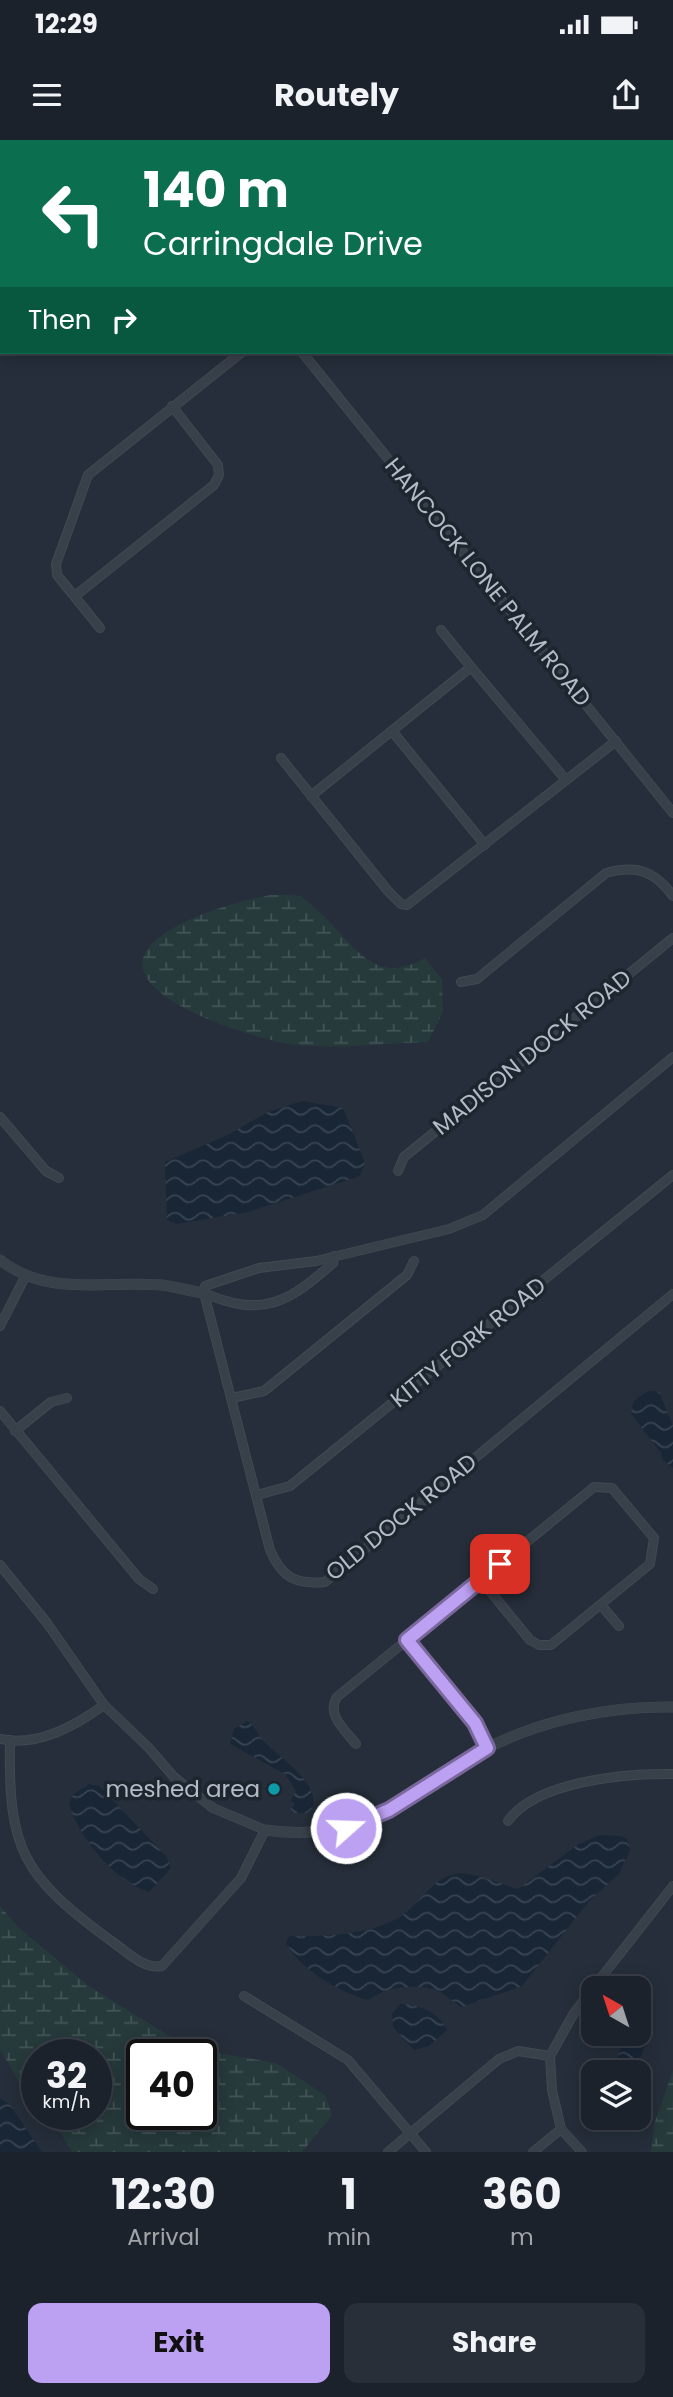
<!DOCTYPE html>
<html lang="en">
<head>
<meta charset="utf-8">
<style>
  body { margin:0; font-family:Poppins,sans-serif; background:#292f38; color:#f1f3f6; height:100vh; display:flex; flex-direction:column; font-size:26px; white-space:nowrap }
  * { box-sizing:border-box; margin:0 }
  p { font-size:23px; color:#a0a4a9 }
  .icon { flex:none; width:38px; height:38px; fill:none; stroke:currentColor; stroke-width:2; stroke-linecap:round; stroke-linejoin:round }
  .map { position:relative; height:2012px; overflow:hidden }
  .drawer { display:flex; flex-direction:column; background:#1c222c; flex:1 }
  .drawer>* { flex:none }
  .guide { position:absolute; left:0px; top:0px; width:674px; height:214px; box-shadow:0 4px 18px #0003,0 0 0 2px #3a3f48; background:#0b6e4f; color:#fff; overflow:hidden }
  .needle { width:46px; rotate:321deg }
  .tools { position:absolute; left:581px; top:1836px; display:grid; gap:14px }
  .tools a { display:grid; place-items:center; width:70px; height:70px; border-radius:14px; background:#1c222c; box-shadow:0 4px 18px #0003,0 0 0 2px #3a3f48; font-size:35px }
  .speed { position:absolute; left:21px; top:1899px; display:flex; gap:14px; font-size:35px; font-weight:700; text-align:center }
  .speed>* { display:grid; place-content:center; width:91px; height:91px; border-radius:50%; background:#1c222c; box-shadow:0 4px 18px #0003,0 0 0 2px #3a3f48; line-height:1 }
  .speed small { font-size:18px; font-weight:400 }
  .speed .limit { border:4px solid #111; border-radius:10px; background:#fff; color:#111 }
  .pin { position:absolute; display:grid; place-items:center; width:60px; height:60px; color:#fff; margin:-30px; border-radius:14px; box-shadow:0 4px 10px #0006 }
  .me { position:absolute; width:77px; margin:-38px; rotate:70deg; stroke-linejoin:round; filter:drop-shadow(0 0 5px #0008) }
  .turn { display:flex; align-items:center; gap:24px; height:147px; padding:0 28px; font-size:32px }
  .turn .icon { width:91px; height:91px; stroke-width:2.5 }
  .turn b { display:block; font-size:49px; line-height:60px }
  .then { display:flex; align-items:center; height:66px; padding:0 28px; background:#0003; gap:14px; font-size:26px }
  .eta { display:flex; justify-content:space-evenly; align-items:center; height:119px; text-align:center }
  .eta b { font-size:42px; font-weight:700; line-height:49px }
  .cta { display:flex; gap:14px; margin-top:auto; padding:14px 28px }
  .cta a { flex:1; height:80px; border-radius:14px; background:#bca0f2; color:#111; font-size:28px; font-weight:700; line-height:80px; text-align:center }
  .cta a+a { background:#292f38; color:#f1f3f6 }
  .status { display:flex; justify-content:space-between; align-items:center; height:49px; padding:0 35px; background:#1c222c; direction:ltr }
  .status svg { height:19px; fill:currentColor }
  header { display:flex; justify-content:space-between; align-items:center; height:91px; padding:0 28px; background:#1c222c; font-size:32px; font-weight:700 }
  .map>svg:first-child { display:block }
</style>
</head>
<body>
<div class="status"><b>12:29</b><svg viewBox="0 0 49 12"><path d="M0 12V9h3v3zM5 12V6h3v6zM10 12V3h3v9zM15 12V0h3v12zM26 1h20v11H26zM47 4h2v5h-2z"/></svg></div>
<header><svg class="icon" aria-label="menu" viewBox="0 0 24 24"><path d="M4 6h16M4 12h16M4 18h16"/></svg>Routely<svg class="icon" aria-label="share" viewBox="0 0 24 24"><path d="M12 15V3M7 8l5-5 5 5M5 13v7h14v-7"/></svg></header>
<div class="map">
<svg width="673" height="2012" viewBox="0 0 673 2012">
  <defs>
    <pattern id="wetland-marsh" width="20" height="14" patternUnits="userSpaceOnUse" patternTransform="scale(1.75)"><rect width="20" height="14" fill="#26393b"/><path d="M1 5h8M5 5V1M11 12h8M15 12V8" fill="none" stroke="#435456"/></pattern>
    <pattern id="water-waves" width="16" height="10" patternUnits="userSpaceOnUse" patternTransform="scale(1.75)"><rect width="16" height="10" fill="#192636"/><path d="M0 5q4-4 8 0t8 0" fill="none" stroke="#384452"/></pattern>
  </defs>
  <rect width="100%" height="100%" fill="#252e3a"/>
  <g fill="url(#wetland-marsh)" fill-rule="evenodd">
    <path d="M272,755c8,0 19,-1 27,1 6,2 12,9 17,13 37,31 54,80 109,49l17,21 1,33 -15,30c-45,1 -105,10 -149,0 -33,-7 -128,-37 -136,-73 -9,-41 100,-70 129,-74z"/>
    <path d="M0,1766l19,22 70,58 87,54 47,14 53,9 49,32 7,20 -30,37h-230l-13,-22 -17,-16h54v-60h-59v55c-17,-16 -22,-40 -37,-58zM142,1914h59v60h-59z"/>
    <polygon points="673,1930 673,2012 651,2012 654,1985"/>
  </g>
  <g fill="url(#water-waves)">
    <polygon points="302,961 343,968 365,1023 360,1036 248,1072 176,1084 167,1080 165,1022 228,995 266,973"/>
    <path d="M649,1251l10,1 14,34v42l-11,-9 -1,-6 -29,-38c-2,-13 6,-19 17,-24z"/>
    <path d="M247,1581c8,5 9,10 14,17 16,20 57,40 52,70l-7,5h-12l-4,-4 5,-4 -4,-5 5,-9 -11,-17 -55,-30 4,-15z"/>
    <path d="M89,1644l10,2 67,70 5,12 -22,24c-34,-10 -71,-55 -80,-89l5,-9z"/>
    <path d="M600,1695l20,1 7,3 3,11 -11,24 -30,27 -67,85 -61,21c-8,-5 -19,-16 -28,-18 -21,-5 -48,-2 -64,11 -29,-7 -69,-31 -83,-57l3,-7c34,1 81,-1 111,-19 19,-12 32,-39 55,-43 17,-3 45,10 63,15l61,-45z"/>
    <path d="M401,1864c18,1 38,8 46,26l-18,16 -15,4 -21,-23 -1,-14z"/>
    <polygon points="639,1884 647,1900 635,1932 614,1932 619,1912 630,1894 639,1894"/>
    <polygon points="0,1958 10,1965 42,2012 0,2012"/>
  </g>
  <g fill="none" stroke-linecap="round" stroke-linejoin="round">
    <defs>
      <g id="minor">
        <polyline points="129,0 130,2"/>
        <polyline points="302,212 673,673"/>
        <polyline points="75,456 214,345 219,335 218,325 172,266"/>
        <polyline points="100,488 57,435 56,424 88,335 242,212"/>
        <polyline points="441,490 471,527"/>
        <polyline points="392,591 485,705"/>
        <polyline points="281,618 388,751 401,764 407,765 616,601"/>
        <polyline points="311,656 471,527 566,640"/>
        <path d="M461,842l16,-3 129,-106c30,-8 48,-3 67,23"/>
        <polyline points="0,977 46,1031 59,1038"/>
        <polyline points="398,1031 404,1017 673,798"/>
        <path d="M204,1153l66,257c12,27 25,35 55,32l348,-288"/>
        <polyline points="204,1153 205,1146 259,1128 316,1121 449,1089 483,1075 673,917"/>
        <path d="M204,1153c58,25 84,10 129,-30l1,-7"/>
        <polyline points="0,1186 25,1137"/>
        <polyline points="232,1258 264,1251 407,1135 414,1121"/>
        <polyline points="0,1271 139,1439 153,1449"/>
        <polyline points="15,1291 51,1262 67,1258"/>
        <polyline points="257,1355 290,1346 673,1035"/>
        <path d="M0,1425l47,58 57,82 44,42 26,30 39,31 52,22 -24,48 -79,88c-19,4 -37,-16 -52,-26 -88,-65 -102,-90 -100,-200"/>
        <polyline points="601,1465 619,1486"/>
        <polyline points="407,1500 475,1583 487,1608"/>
        <path d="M0,1599c38,8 75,-13 104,-34"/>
        <path d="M356,1604c-11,-14 -30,-29 -19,-47l257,-210 18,1 42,50 -4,26 -99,81h-12l-9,-5 -49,-60"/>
        <path d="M508,1681c28,-40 119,-48 165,-47"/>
        <polyline points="593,1848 673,1746"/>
        <polyline points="244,1856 348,1920 426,2012"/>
        <polyline points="388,2012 499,1919 518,1911 550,1916"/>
        <polyline points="533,2012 561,1989"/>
        <polyline points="582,2012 561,1989 552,1950 550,1916 574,1873 593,1848"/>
      </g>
      <g id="tertiary">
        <path d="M0,1120c49,38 105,20 162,25 14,2 28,6 42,8"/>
        <path d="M265,1690c106,15 134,-37 218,-80 58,-30 125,-44 190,-43"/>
      </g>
    </defs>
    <use href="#minor" stroke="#414953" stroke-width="10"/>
    <use href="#tertiary" stroke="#414953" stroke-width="11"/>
    <use href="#minor" stroke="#38404a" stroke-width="8"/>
    <use href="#tertiary" stroke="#38404a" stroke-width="10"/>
  </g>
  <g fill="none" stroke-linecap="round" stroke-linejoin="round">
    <defs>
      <polyline id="route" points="346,1688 389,1670 487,1608 475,1583 407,1500 500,1424"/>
    </defs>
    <use href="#route" stroke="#7a689d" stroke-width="18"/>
    <use href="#route" stroke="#bca0f2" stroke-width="12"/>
  </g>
  <circle fill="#0f9aa8" stroke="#1d252f" stroke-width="2.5" cx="274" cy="1649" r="7"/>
  <g text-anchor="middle" stroke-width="7" stroke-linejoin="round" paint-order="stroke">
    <g font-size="23" fill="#b3bbc6" stroke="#1d252f">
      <text transform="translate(488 442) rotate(51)" y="8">HANCOCK LONE PALM ROAD</text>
      <text transform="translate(532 912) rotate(-39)" y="8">MADISON DOCK ROAD</text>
      <text transform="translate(468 1202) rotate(-39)" y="8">KITTY FORK ROAD</text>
      <text transform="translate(401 1377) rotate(-39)" y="8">OLD DOCK ROAD</text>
    </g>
    <g font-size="23" fill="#b3bbc6" stroke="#1d252f" text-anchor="end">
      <text x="260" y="1657">meshed area</text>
    </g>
  </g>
</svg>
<div class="tools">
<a><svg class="needle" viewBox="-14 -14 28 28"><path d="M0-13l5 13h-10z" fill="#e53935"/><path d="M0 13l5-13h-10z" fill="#a0a4a9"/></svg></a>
<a><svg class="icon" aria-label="layers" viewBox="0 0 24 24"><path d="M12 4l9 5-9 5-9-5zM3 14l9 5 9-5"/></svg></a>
</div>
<div class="speed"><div>32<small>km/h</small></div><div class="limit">40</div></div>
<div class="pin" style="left:500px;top:1424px;background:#d93025"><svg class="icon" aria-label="arrive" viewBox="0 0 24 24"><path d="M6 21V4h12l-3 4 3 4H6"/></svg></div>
<svg class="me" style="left:346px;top:1688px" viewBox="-20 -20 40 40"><circle r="17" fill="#bca0f2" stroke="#fff" stroke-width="3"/><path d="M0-11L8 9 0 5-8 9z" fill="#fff"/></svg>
<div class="guide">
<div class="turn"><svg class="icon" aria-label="left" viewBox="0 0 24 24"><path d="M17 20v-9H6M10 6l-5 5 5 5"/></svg><div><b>140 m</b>Carringdale Drive</div></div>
<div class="then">Then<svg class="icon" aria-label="right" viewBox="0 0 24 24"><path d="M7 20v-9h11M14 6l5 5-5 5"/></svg></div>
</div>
</div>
<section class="drawer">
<div class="eta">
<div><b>12:30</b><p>Arrival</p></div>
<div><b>1</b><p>min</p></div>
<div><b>360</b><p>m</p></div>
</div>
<div class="cta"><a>Exit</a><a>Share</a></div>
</section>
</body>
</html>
